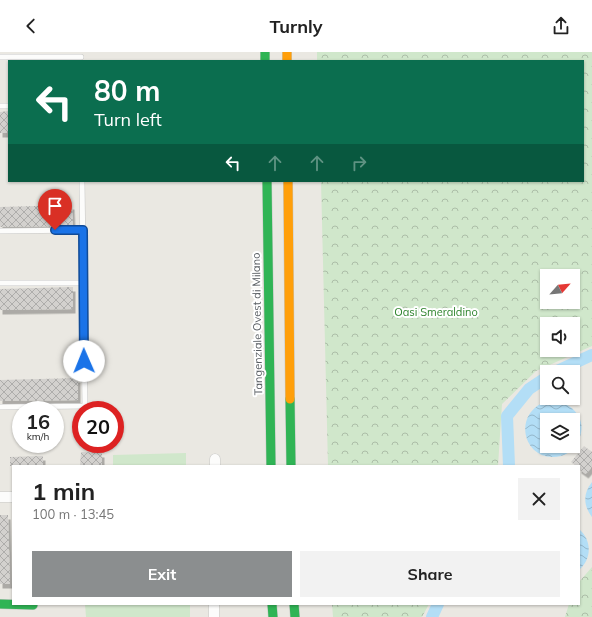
<!DOCTYPE html>
<html lang="en">
<head>
<meta charset="utf-8">
<style>
  body { margin:0; font-family:Mulish,sans-serif; background:#f2f2f2; color:#222; height:100vh; display:flex; flex-direction:column; font-size:15px; white-space:nowrap }
  * { box-sizing:border-box; margin:0 }
  p { font-size:13px; color:#767676 }
  .icon { flex:none; width:22px; height:22px; fill:none; stroke:currentColor; stroke-width:2; stroke-linecap:round; stroke-linejoin:round }
  .map { position:relative; flex:1; overflow:hidden }
  .side { position:absolute; left:12px; top:413px; width:568px; height:140px; display:flex; flex-direction:column; background:#fff; border-radius:0px; box-shadow:0 1px 3px #0004 }
  .side>* { flex:none }
  .banner { position:absolute; left:8px; top:8px; width:576px; height:122px; border-radius:0px; box-shadow:0 1px 3px #0004; background:#0b6e4f; color:#fff; overflow:hidden }
  .needle { width:26px; rotate:63deg }
  .buttons { position:absolute; left:540px; top:217px; display:grid; gap:8px }
  .buttons a { display:grid; place-items:center; width:40px; height:40px; border-radius:0px; background:#fff; box-shadow:0 1px 3px #0004; font-size:20px }
  .speed { position:absolute; left:12px; top:349px; display:flex; gap:8px; font-size:20px; font-weight:700; text-align:center }
  .speed>* { display:grid; place-content:center; width:52px; height:52px; border-radius:50%; background:#fff; box-shadow:0 1px 3px #0004; line-height:1 }
  .speed small { font-size:10px; font-weight:400 }
  .speed .limit { border:6px solid #d22; background:#fff; color:#111 }
  .pin { position:absolute; display:grid; place-items:center; width:34px; height:34px; color:#fff; margin:-41px -17px; border-radius:50% 50% 50% 0; rotate:-45deg; box-shadow:0 0 4px #0007 }
  .pin .icon { rotate:45deg }
  .me { position:absolute; width:44px; margin:-22px; rotate:359deg; stroke-linejoin:round; filter:drop-shadow(0 0 3px #0008) }
  .turn { display:flex; align-items:center; gap:14px; height:84px; padding:0 20px; font-size:18px }
  .turn .icon { width:52px; height:52px; stroke-width:2.5 }
  .turn b { display:block; font-size:28px; line-height:34px }
  .lanes { display:flex; align-items:center; height:38px; padding:0 20px; background:#0003; justify-content:center; gap:20px; direction:ltr }
  .lanes .off { opacity:.35 }
  .round { display:grid; place-items:center; flex:none; width:42px; height:42px; border-radius:0px; background:#f2f2f2 }
  .headline { display:flex; align-items:center; justify-content:space-between; height:68px; padding:0 20px }
  h1 { font-size:24px; font-weight:700; line-height:30px }
  .primary-button { display:flex; gap:8px; margin-top:auto; padding:8px 20px }
  .primary-button a { flex:1; height:46px; border-radius:0px; background:#8b8e8f; color:#fff; font-size:16px; font-weight:700; line-height:46px; text-align:center }
  .primary-button a+a { background:#f2f2f2; color:#222 }
  header { display:flex; justify-content:space-between; align-items:center; height:52px; padding:0 20px; background:#fff; font-size:18px; font-weight:700 }
  .map>svg:first-child { display:block }
</style>
</head>
<body>
<header><svg class="icon" aria-label="back" viewBox="0 0 24 24"><path d="M15 5l-7 7 7 7"/></svg>Turnly<svg class="icon" aria-label="share" viewBox="0 0 24 24"><path d="M12 15V3M7 8l5-5 5 5M5 13v7h14v-7"/></svg></header>
<div class="map">
<svg width="592" height="565" viewBox="0 0 592 565">
  <defs>
    <pattern id="forest-crowns" width="20" height="18" patternUnits="userSpaceOnUse"><rect width="20" height="18" fill="#d0e7cb"/><path d="M2 6a3 3 0 1 1 6 0M12 15a3 3 0 1 1 6 0" fill="none" stroke="#acbea8"/></pattern>
    <pattern id="water-waves" width="16" height="10" patternUnits="userSpaceOnUse"><rect width="16" height="10" fill="#b3def6"/><path d="M0 5q4-4 8 0t8 0" fill="none" stroke="#94b7cb"/></pattern>
    <pattern id="building-cross-hatch" width="8" height="8" patternUnits="userSpaceOnUse"><rect width="8" height="8" fill="#d3d1ce"/><path d="M0 0l8 8M0 8l8-8" fill="none" stroke="#aeadab"/></pattern>
    <filter id="shadow"><feDropShadow dx="2.5" dy="4.5" stdDeviation="0" flood-color="#0004"/></filter>
  </defs>
  <rect width="100%" height="100%" fill="#eae8e2"/>
  <g fill="#d0e7cb">
    <polygon points="186,401 186,414 113,414 113,403"/>
    <polygon points="85,552 190,552 190,565 86,565"/>
  </g>
  <g fill="url(#forest-crowns)" fill-rule="evenodd">
    <path d="M317,0h275v294l-56,25 -34,33 -4,62h-170l-7,-285h262v-120h-266zM547,224h26v26h-26zM547,272h26v26h-26z"/>
    <polygon points="592,515 592,565 565,565 569,552 579,552 579,530"/>
    <polygon points="332,552 429,552 422,565 333,565"/>
  </g>
  <g fill="url(#water-waves)" fill-rule="evenodd">
    <path d="M551,348c19,2 36,16 29,37 -3,9 -9,16 -19,19 -38,9 -52,-46 -10,-56zM547,368h26v26h-26z"/>
    <path d="M592,430v35c-9,-12 -9,-24 0,-35z"/>
    <path d="M579,477c13,11 13,30 0,41z"/>
  </g>
  <g fill="none" stroke-linecap="round" stroke-linejoin="round">
    <g stroke="#b3def6" stroke-width="12">
      <polyline points="555,320 592,303"/>
      <polyline points="509,414 507,364 529,337 547,325"/>
      <polyline points="432,565 438,552"/>
    </g>
  </g>
  <g fill="url(#building-cross-hatch)" filter="url(#shadow)">
    <polygon points="9,59 9,81 0,81 0,60"/>
    <polygon points="72,153 73,174 0,175 0,155"/>
    <polygon points="73,235 73,257 0,258 0,237"/>
    <polygon points="78,326 78,348 0,349 0,328"/>
    <polygon points="584,394 592,400 592,415 586,422 579,417 579,414 576,414 571,410"/>
    <polygon points="81,400 102,401 102,414 80,414"/>
    <polygon points="43,404 43,414 10,414 10,405"/>
    <polygon points="0,463 8,463 10,532 0,532"/>
  </g>
  <g fill="none" stroke-linecap="round" stroke-linejoin="round">
    <defs>
      <g id="lane">
        <polyline points="0,5 81,5"/>
        <polyline points="0,54 9,54"/>
        <polyline points="0,179 83,178"/>
        <polyline points="0,231 84,231"/>
        <polyline points="0,355 85,354 82,129"/>
      </g>
      <g id="street">
        <polyline points="215,414 215,407"/>
        <polyline points="0,445 13,445"/>
        <polyline points="214,565 214,552"/>
      </g>
      <g id="fast">
        <polyline points="265,0 265,9"/>
        <polyline points="267,129 271,414"/>
        <polyline points="290,347 291,414"/>
        <polyline points="0,552 33,553"/>
        <polyline points="272,552 273,565"/>
        <polyline points="294,552 295,565"/>
      </g>
      <g id="slow">
        <polyline points="287,0 287,9"/>
        <polyline points="288,129 290,347"/>
      </g>
    </defs>
    <use href="#lane" stroke="#c7c7c6" stroke-width="6"/>
    <use href="#street" stroke="#c7c7c6" stroke-width="11"/>
    <use href="#fast" stroke="#c5c6c4" stroke-width="10"/>
    <use href="#slow" stroke="#c5c6c4" stroke-width="10"/>
    <use href="#lane" stroke="#fcfcfb" stroke-width="5"/>
    <use href="#street" stroke="#fcfcfb" stroke-width="10"/>
    <use href="#fast" stroke="#30b455" stroke-width="9"/>
    <use href="#slow" stroke="#ff9f0a" stroke-width="9"/>
  </g>
  <g fill="none" stroke-linecap="round" stroke-linejoin="round">
    <defs>
      <polyline id="route" points="55,178 83,178 84,309"/>
    </defs>
    <use href="#route" stroke="#114b97" stroke-width="10"/>
    <use href="#route" stroke="#1a73e8" stroke-width="7"/>
  </g>
  <g text-anchor="middle" stroke-width="4" stroke-linejoin="round" paint-order="stroke">
    <g font-size="11" fill="#2e842d" stroke="#fff">
      <text x="436" y="264">Oasi Smeraldino</text>
    </g>
    <g font-size="11" fill="#585d62" stroke="#fff">
      <text transform="translate(257 272) rotate(-91)" y="4">Tangenziale Ovest di Milano</text>
    </g>
  </g>
</svg>
<div class="buttons">
<a><svg class="needle" viewBox="-14 -14 28 28"><path d="M0-13l5 13h-10z" fill="#e53935"/><path d="M0 13l5-13h-10z" fill="#767676"/></svg></a>
<a><svg class="icon" aria-label="sound" viewBox="0 0 24 24"><path d="M4 9h4l5-4v14l-5-4H4zM17 9q2 3 0 6"/></svg></a>
<a><svg class="icon" aria-label="search" viewBox="0 0 24 24"><circle cx="10" cy="10" r="6"/><path d="M15 15l6 6"/></svg></a>
<a><svg class="icon" aria-label="layers" viewBox="0 0 24 24"><path d="M12 4l9 5-9 5-9-5zM3 14l9 5 9-5"/></svg></a>
</div>
<div class="speed"><div>16<small>km/h</small></div><div class="limit">20</div></div>
<div class="pin" style="left:55px;top:178px;background:#d93025"><svg class="icon" aria-label="arrive" viewBox="0 0 24 24"><path d="M6 21V4h12l-3 4 3 4H6"/></svg></div>
<svg class="me" style="left:84px;top:309px" viewBox="-20 -20 40 40"><circle r="19" fill="#fff"/><path d="M0-13L10 11 0 6-10 11z" fill="#1a73e8"/></svg>
<div class="banner">
<div class="turn"><svg class="icon" aria-label="left" viewBox="0 0 24 24"><path d="M17 20v-9H6M10 6l-5 5 5 5"/></svg><div><b>80 m</b>Turn left</div></div>
<div class="lanes"><svg class="icon" aria-label="left" viewBox="0 0 24 24"><path d="M17 20v-9H6M10 6l-5 5 5 5"/></svg><svg class="icon off" aria-label="ahead" viewBox="0 0 24 24"><path d="M12 20V5M6 11l6-6 6 6"/></svg><svg class="icon off" aria-label="ahead" viewBox="0 0 24 24"><path d="M12 20V5M6 11l6-6 6 6"/></svg><svg class="icon off" aria-label="right" viewBox="0 0 24 24"><path d="M7 20v-9h11M14 6l5 5-5 5"/></svg></div>
</div>
<section class="side">
<div class="headline"><div><h1>1 min</h1><p>100 m · 13:45</p></div><a class="round"><svg class="icon" aria-label="close" viewBox="0 0 24 24"><path d="M6 6l12 12M18 6L6 18"/></svg></a></div>
<div class="primary-button"><a>Exit</a><a>Share</a></div>
</section>
</div>
</body>
</html>
